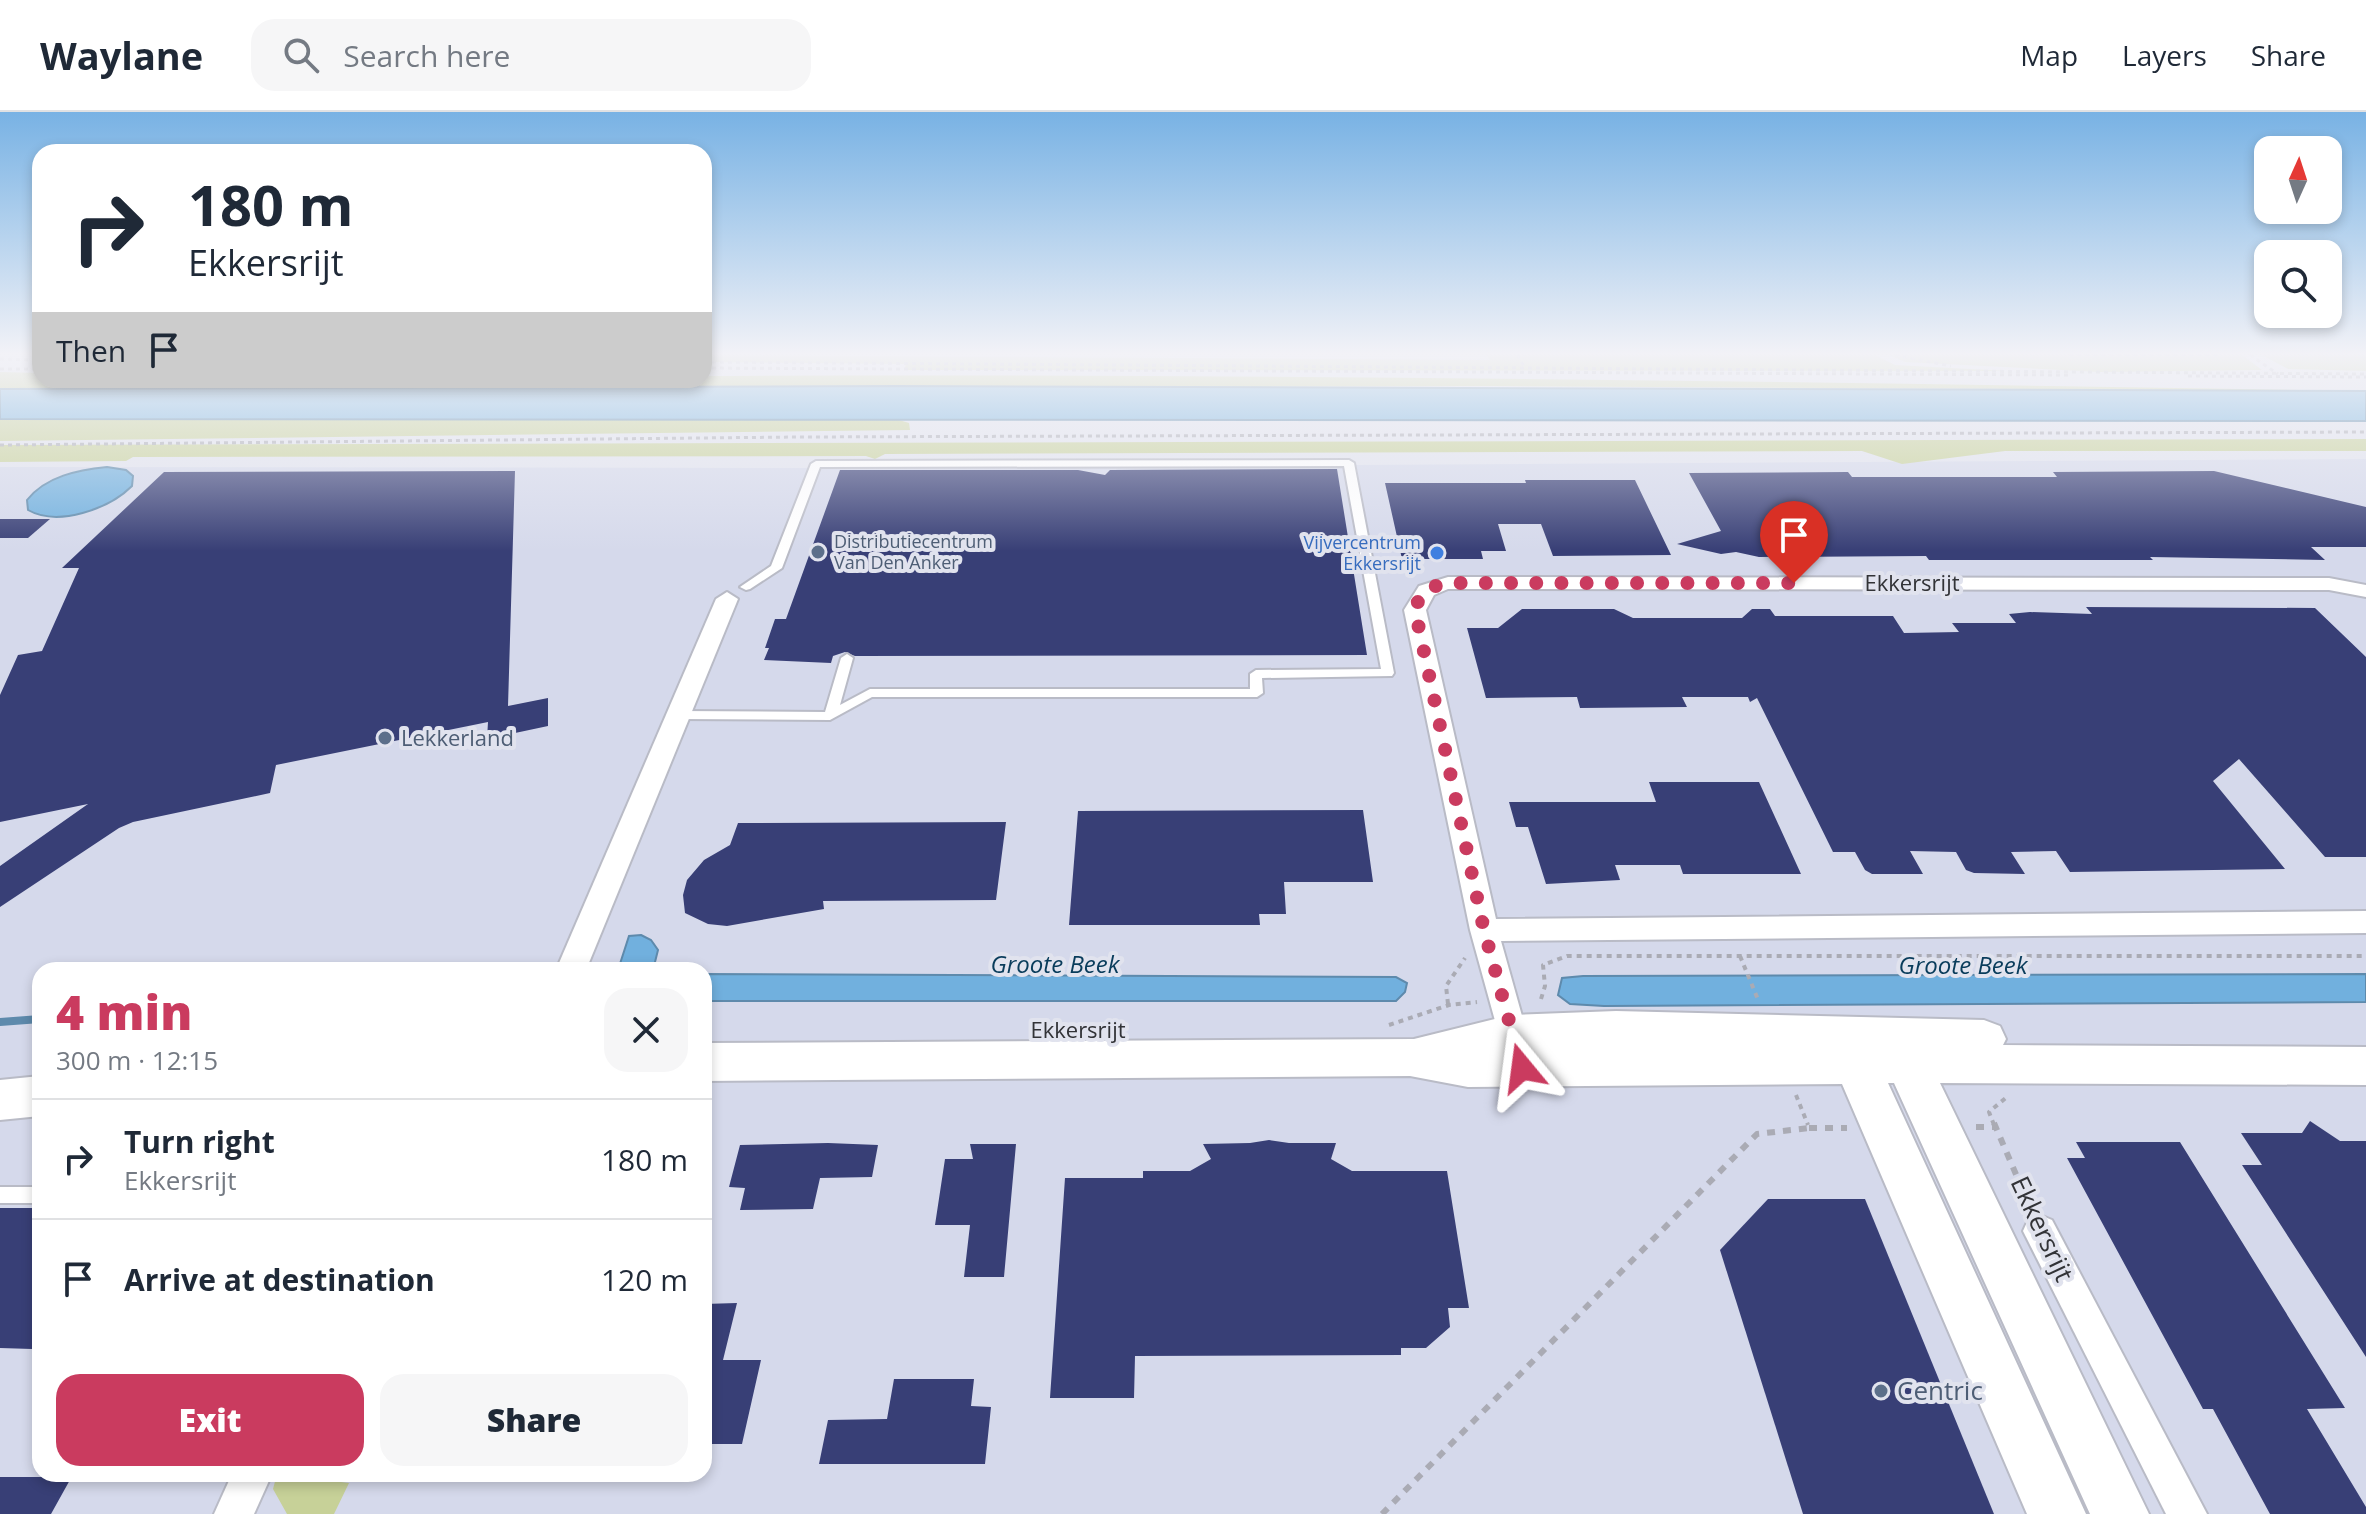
<!DOCTYPE html>
<html lang="en">
<head>
<meta charset="utf-8">
<style>
  body { margin:0; font-family:"Open Sans",sans-serif; background:#f6f6f7; color:#1f2937; height:100vh; display:flex; flex-direction:column; font-size:30px; white-space:nowrap }
  * { box-sizing:border-box; margin:0 }
  p { font-size:26px; color:#747a83 }
  .icon { flex:none; width:44px; height:44px; fill:none; stroke:currentColor; stroke-width:2; stroke-linecap:round; stroke-linejoin:round }
  .map { position:relative; flex:1; overflow:hidden }
  .sheet { position:absolute; left:32px; top:850px; width:680px; height:520px; display:flex; flex-direction:column; background:#fff; border-radius:24px; box-shadow:0 4px 12px #0003 }
  .sheet>* { flex:none }
  .banner { position:absolute; left:32px; top:32px; width:680px; height:244px; border-radius:24px; box-shadow:0 4px 12px #0003; background:#fff; color:#1f2937; overflow:hidden }
  .needle { width:52px; rotate:3deg }
  .buttons { position:absolute; left:2254px; top:24px; display:grid; gap:16px }
  .buttons a { display:grid; place-items:center; width:88px; height:88px; border-radius:16px; background:#fff; box-shadow:0 4px 12px #0003; font-size:40px }
  .pin { position:absolute; display:grid; place-items:center; width:68px; height:68px; color:#fff; margin:-82px -34px; border-radius:50% 50% 50% 0; rotate:-45deg; box-shadow:0 0 8px #0007 }
  .pin .icon { rotate:45deg }
  .me { position:absolute; width:88px; margin:-44px; rotate:344deg; stroke-linejoin:round; filter:drop-shadow(0 0 6px #0008) }
  .turn { display:flex; align-items:center; gap:28px; height:168px; padding:0 24px; font-size:36px }
  .turn .icon { width:104px; height:104px; stroke-width:2.5 }
  .turn b { display:block; font-size:56px; line-height:68px }
  .then { display:flex; align-items:center; height:76px; padding:0 24px; background:#0003; gap:16px; font-size:30px }
  .round { display:grid; place-items:center; flex:none; width:84px; height:84px; border-radius:24px; background:#f6f6f7 }
  .head { display:flex; align-items:center; justify-content:space-between; height:136px; padding:0 24px }
  h1 { font-size:48px; font-weight:800; line-height:60px; color:#ca3b5f }
  .primary-button { display:flex; gap:16px; margin-top:auto; padding:16px 24px }
  .primary-button a { flex:1; height:92px; border-radius:24px; background:#ca3b5f; color:#fff; font-size:32px; font-weight:800; line-height:92px; text-align:center }
  .primary-button a+a { background:#f6f6f7; color:#1f2937 }
  ul { padding:0; list-style:none }
  li { display:flex; align-items:center; gap:24px; height:120px; padding:0 24px; border-top:2px solid #e0e1e3 }
  li div { flex:1 }
  li b { display:block; font-size:30px }
  li em { font-style:normal }
  header { display:flex; align-items:center; gap:48px; box-sizing:border-box; height:112px; padding:0 40px; background:#fff; border-bottom:2px solid #e0e1e3 }
  header strong { font-size:38px }
  nav { display:flex; gap:44px; margin-inline-start:auto; font-size:28px }
  .search { width:560px; height:72px; background:#f6f6f7; display:flex; align-items:center; gap:20px; box-sizing:border-box; padding:0 28px; border-radius:24px; color:#747a83; font-size:30px }
  .map>svg:first-child { display:block }
</style>
</head>
<body>
<header>
<strong>Waylane</strong>
<div class="search"><svg class="icon" aria-label="search" viewBox="0 0 24 24"><circle cx="10" cy="10" r="6"/><path d="M15 15l6 6"/></svg>Search here</div>
<nav><a>Map</a><a>Layers</a><a>Share</a></nav>
</header>
<div class="map">
<svg width="2366" height="1402" viewBox="0 0 2366 1402">
  <rect width="100%" height="100%" fill="#e1e3ee"/>
  <path fill="#d5d9eb" fill-rule="evenodd" d="M2366,347v1055h-2366v-1047l858,1zM40,858h664v504h-664z"/>
  <g fill="#c7d198">
    <polygon points="704,243 1490,248 1487,243 1875,243 1895,253 2008,259 904,258 906,252 704,250"/>
    <polygon points="1889,243 2242,243 2262,258 2100,260 1905,250"/>
    <polygon points="2262,243 2366,243 2366,259 2288,257"/>
    <path d="M0,260l40,1v7h664v-4c554,-3 1108,6 1662,15l-875,-5 -1491,3z"/>
    <polygon points="0,307 899,308 909,311 910,318 0,329"/>
    <polygon points="2366,327 2366,339 2005,339 1902,352 1862,339 885,342 875,347 866,344 133,345 126,349 0,350 0,333"/>
    <polygon points="277,1362 327,1362 325,1368 349,1371 334,1402 287,1402 273,1377"/>
  </g>
  <g fill="#71b0de" stroke="#5e8aac" stroke-width="2">
    <polygon points="897,274 2366,279 2366,309 0,307 0,277"/>
    <path d="M107,355l19,3 7,6 -1,10c-23,23 -74,41 -104,24l-1,-10c19,-24 51,-30 80,-33z"/>
    <polygon points="641,823 651,828 658,838 653,858 618,858 629,824"/>
    <polygon points="704,862 1396,865 1407,871 1405,880 1396,889 704,889"/>
    <polygon points="2366,862 2366,890 1604,894 1570,892 1558,883 1562,866 1583,864"/>
  </g>
  <g fill="none" stroke-linecap="round" stroke-linejoin="round">
    <polyline stroke="#5e8aac" stroke-width="8" points="0,910 40,907"/>
  </g>
  <g fill="#383f76">
    <polygon points="1337,357 1367,543 855,544 845,540 833,544 831,551 764,548 769,536 765,536 775,507 786,507 840,358 1078,358 1105,363 1110,358"/>
    <polygon points="515,359 508,594 548,586 548,614 487,627 488,610 276,653 270,681 133,710 119,716 0,795 0,754 88,692 0,710 0,583 18,543 42,539 79,456 62,456 164,360"/>
    <polygon points="2214,359 2366,395 2366,435 2311,435 2325,448 2150,445 2153,448 1929,448 1926,444 1759,445 1736,440 1721,442 1677,432 1721,419 1689,361 1848,360 1852,365 2057,365 2053,360"/>
    <polygon points="1525,368 1635,368 1671,443 1553,444 1541,412 1498,412 1506,439 1481,439 1483,447 1402,447 1385,371 1526,371"/>
    <polygon points="0,407 50,407 28,426 0,426"/>
    <polygon points="2086,495 2315,496 2366,545 2366,745 2325,745 2239,647 2213,669 2285,757 2070,760 2056,739 2011,740 2025,762 1974,761 1966,758 1956,740 1910,739 1923,762 1872,762 1865,758 1855,740 1833,740 1757,586 1750,590 1748,585 1682,585 1687,595 1580,596 1577,585 1486,586 1467,516 1498,516 1522,497 1614,497 1633,506 1742,506 1752,497 1770,497 1775,504 1893,504 1904,521 1959,520 1952,511 2016,511 2009,502 2030,500 2092,502"/>
    <polygon points="1649,670 1759,670 1801,762 1683,762 1680,753 1615,753 1620,768 1546,772 1528,715 1516,715 1509,690 1656,690"/>
    <polygon points="1363,698 1373,770 1284,770 1286,802 1259,802 1260,813 1069,813 1078,699"/>
    <polygon points="1006,710 996,788 823,789 824,797 727,814 708,812 685,801 683,783 687,768 704,748 730,733 738,711"/>
    <polygon points="2310,1009 2340,1029 2366,1029 2366,1245 2242,1053 2262,1053 2241,1021 2302,1021"/>
    <polygon points="1269,1028 1289,1031 1336,1031 1331,1047 1352,1059 1447,1059 1469,1196 1448,1196 1450,1215 1426,1236 1401,1236 1401,1243 1135,1244 1134,1286 1050,1286 1065,1066 1143,1066 1143,1059 1190,1059 1211,1047 1203,1032 1250,1031"/>
    <polygon points="2076,1030 2180,1030 2345,1296 2307,1297 2366,1395 2366,1402 2270,1402 2213,1297 2203,1297 2067,1046 2085,1046"/>
    <polygon points="828,1031 878,1033 872,1065 820,1066 813,1097 740,1098 745,1076 729,1075 740,1033"/>
    <polygon points="970,1032 1016,1032 1004,1165 964,1165 970,1113 935,1113 945,1047 973,1047"/>
    <polygon points="1768,1087 1865,1087 1994,1402 1803,1402 1720,1138"/>
    <polygon points="0,1096 40,1096 40,1224 32,1237 0,1236"/>
    <polygon points="737,1191 723,1248 761,1248 742,1332 704,1332 704,1192"/>
    <polygon points="894,1267 974,1267 971,1294 991,1295 985,1352 819,1352 828,1308 887,1307"/>
    <polygon points="45,1362 71,1366 51,1402 0,1402 0,1365 43,1365"/>
  </g>
  <g fill="none" stroke-linecap="round" stroke-linejoin="round">
    <defs>
      <g id="lane">
        <polygon points="1349,348 1354,351 1394,561 1392,564 1262,566 1263,581 1257,585 872,585 830,608 678,607 672,603 678,599 825,600 841,546 847,542 853,546 840,593 870,577 1250,577 1250,562 1256,558 1381,557 1344,354 820,355 782,456 750,477 746,478 740,475 771,454 811,352 816,349"/>
        <rect x="0" y="1075" width="40" height="16"/>
      </g>
      <g id="street">
        <polygon points="1448,465 2329,466 2366,473 2366,485 2329,478 1448,477 1434,483 1426,498 1496,807 2366,799 2366,821 1501,829 1531,936 1527,945 1516,949 1505,945 1470,818 1404,498 1419,474"/>
        <polygon points="727,480 738,487 586,858 556,858 716,487"/>
        <polygon points="2040,1103 2052,1108 2207,1402 2166,1402 2023,1119 2028,1108"/>
        <polygon points="232,1362 272,1362 254,1402 214,1402"/>
      </g>
      <g id="secondary">
        <polygon points="1616,899 1984,908 2000,914 2006,927 2003,933 2366,935 2366,973 1940,971 2149,1402 2090,1402 1894,971 1888,971 2086,1402 2027,1402 1842,972 1468,975 1410,964 704,969 704,931 1414,927 1511,903"/>
        <polygon points="40,964 40,1004 0,1008 0,968"/>
      </g>
    </defs>
    <use href="#lane" stroke="#b9bbc6" stroke-width="4"/>
    <use href="#street" stroke="#b9bbc6" stroke-width="4"/>
    <use href="#secondary" stroke="#b9bbc6" stroke-width="4"/>
    <g stroke="#aaabb4" stroke-width="3" stroke-dasharray="4 4" stroke-linecap="butt">
      <polyline points="1517,243 1524,254"/>
      <polyline points="1895,243 1951,254"/>
      <polyline points="2069,243 2218,243"/>
      <polyline points="2250,243 2278,262"/>
      <polyline points="0,247 40,248"/>
      <polyline points="704,250 2366,262"/>
      <polyline points="704,256 2072,263"/>
      <polyline points="0,257 40,257"/>
      <polyline points="2188,264 2366,265"/>
      <polyline points="0,333 798,325 2366,320"/>
    </g>
    <g stroke="#aaabb4" stroke-width="4" stroke-dasharray="5 5" stroke-linecap="butt">
      <polyline points="1740,844 1759,890"/>
      <polyline points="1541,887 1545,874 1543,853 1567,844 2366,844"/>
      <polyline points="1448,892 1446,874 1465,846"/>
      <polyline points="1389,913 1449,893 1477,890"/>
      <polyline points="1796,983 1808,1013"/>
      <polyline points="1994,1013 1989,1000 2008,984"/>
    </g>
    <g stroke="#aaabb4" stroke-width="6" stroke-dasharray="8 8" stroke-linecap="butt">
      <polyline points="1994,1011 2030,1095"/>
      <polyline points="1976,1015 1994,1015"/>
      <polyline points="1809,1016 1847,1016"/>
      <polyline points="1382,1402 1757,1022 1809,1016 1807,1011"/>
    </g>
    <use href="#lane" fill="#fff" fill-rule="evenodd"/>
    <use href="#street" fill="#fff" fill-rule="evenodd"/>
    <use href="#secondary" fill="#fff" fill-rule="evenodd"/>
  </g>
  <linearGradient id="sky" x2="0" y2="1"><stop stop-color="#78b2e4"/><stop offset="0.55" stop-color="#f2f2f7"/><stop offset="1" stop-color="#f2f2f7" stop-opacity="0"/></linearGradient>
  <rect width="2366" height="439" fill="url(#sky)"/>
  <g fill="none" stroke-linecap="round" stroke-linejoin="round">
    <path stroke="#ca3b5f" stroke-width="14" stroke-dasharray="0 25.2" d="M1522,956l-38,-138 -69,-320c6,-20 13,-23 33,-27h346"/>
  </g>
  <g fill="#5c6f8a" stroke="#e1e3ee" stroke-width="3">
    <circle cx="818" cy="440" r="8"/>
    <circle cx="385" cy="626" r="8"/>
    <circle cx="1881" cy="1279" r="8"/>
  </g>
  <circle fill="#3f7fe0" stroke="#e1e3ee" stroke-width="3" cx="1437" cy="441" r="8"/>
  <g text-anchor="middle" stroke-width="8" stroke-linejoin="round" paint-order="stroke">
    <g font-size="18" fill="#4e5e75" stroke="#e1e3ee" text-anchor="start">
      <text x="834" y="436">Distributiecentrum<tspan x="834" dy="21">Van Den Anker</tspan></text>
    </g>
    <g font-size="18" fill="#366cbe" stroke="#e1e3ee" text-anchor="end">
      <text x="1421" y="437">Vijvercentrum<tspan x="1421" dy="21">Ekkersrijt</tspan></text>
    </g>
    <g font-size="22" fill="#323337" stroke="#e1e3ee">
      <text x="1912" y="479">Ekkersrijt</text>
      <text x="1078" y="926">Ekkersrijt</text>
    </g>
    <g font-size="22" fill="#4e5e75" stroke="#e1e3ee" text-anchor="start">
      <text x="401" y="634">Lekkerland</text>
    </g>
    <g font-size="24" font-style="italic" fill="#093c5b" stroke="#e1e3ee">
      <text x="1055" y="861">Groote Beek</text>
      <text x="1963" y="862">Groote Beek</text>
    </g>
    <g font-size="26" fill="#323337" stroke="#e1e3ee">
      <text transform="translate(2042 1117) rotate(65)" y="9">Ekkersrijt</text>
    </g>
    <g font-size="26" fill="#4e5e75" stroke="#e1e3ee" text-anchor="start">
      <text x="1897" y="1288">Centric</text>
    </g>
  </g>
</svg>
<div class="buttons">
<a><svg class="needle" viewBox="-14 -14 28 28"><path d="M0-13l5 13h-10z" fill="#e53935"/><path d="M0 13l5-13h-10z" fill="#747a83"/></svg></a>
<a><svg class="icon" aria-label="search" viewBox="0 0 24 24"><circle cx="10" cy="10" r="6"/><path d="M15 15l6 6"/></svg></a>
</div>
<div class="pin" style="left:1794px;top:471px;background:#d93025"><svg class="icon" aria-label="arrive" viewBox="0 0 24 24"><path d="M6 21V4h12l-3 4 3 4H6"/></svg></div>
<svg class="me" style="left:1522px;top:956px" viewBox="-20 -20 40 40"><path d="M0-17L14 15 0 8-14 15z" fill="#ca3b5f" stroke="#fff" stroke-width="4"/></svg>
<div class="banner">
<div class="turn"><svg class="icon" aria-label="right" viewBox="0 0 24 24"><path d="M7 20v-9h11M14 6l5 5-5 5"/></svg><div><b>180 m</b>Ekkersrijt</div></div>
<div class="then">Then<svg class="icon" aria-label="arrive" viewBox="0 0 24 24"><path d="M6 21V4h12l-3 4 3 4H6"/></svg></div>
</div>
<section class="sheet">
<div class="head"><div><h1>4 min</h1><p>300 m · 12:15</p></div><a class="round"><svg class="icon" aria-label="close" viewBox="0 0 24 24"><path d="M6 6l12 12M18 6L6 18"/></svg></a></div>
<ul>
<li><svg class="icon" aria-label="right" viewBox="0 0 24 24"><path d="M7 20v-9h11M14 6l5 5-5 5"/></svg><div><b>Turn right</b><p>Ekkersrijt</p></div><em>180 m</em></li>
<li><svg class="icon" aria-label="arrive" viewBox="0 0 24 24"><path d="M6 21V4h12l-3 4 3 4H6"/></svg><div><b>Arrive at destination</b></div><em>120 m</em></li>
</ul>
<div class="primary-button"><a>Exit</a><a>Share</a></div>
</section>
</div>
</body>
</html>
